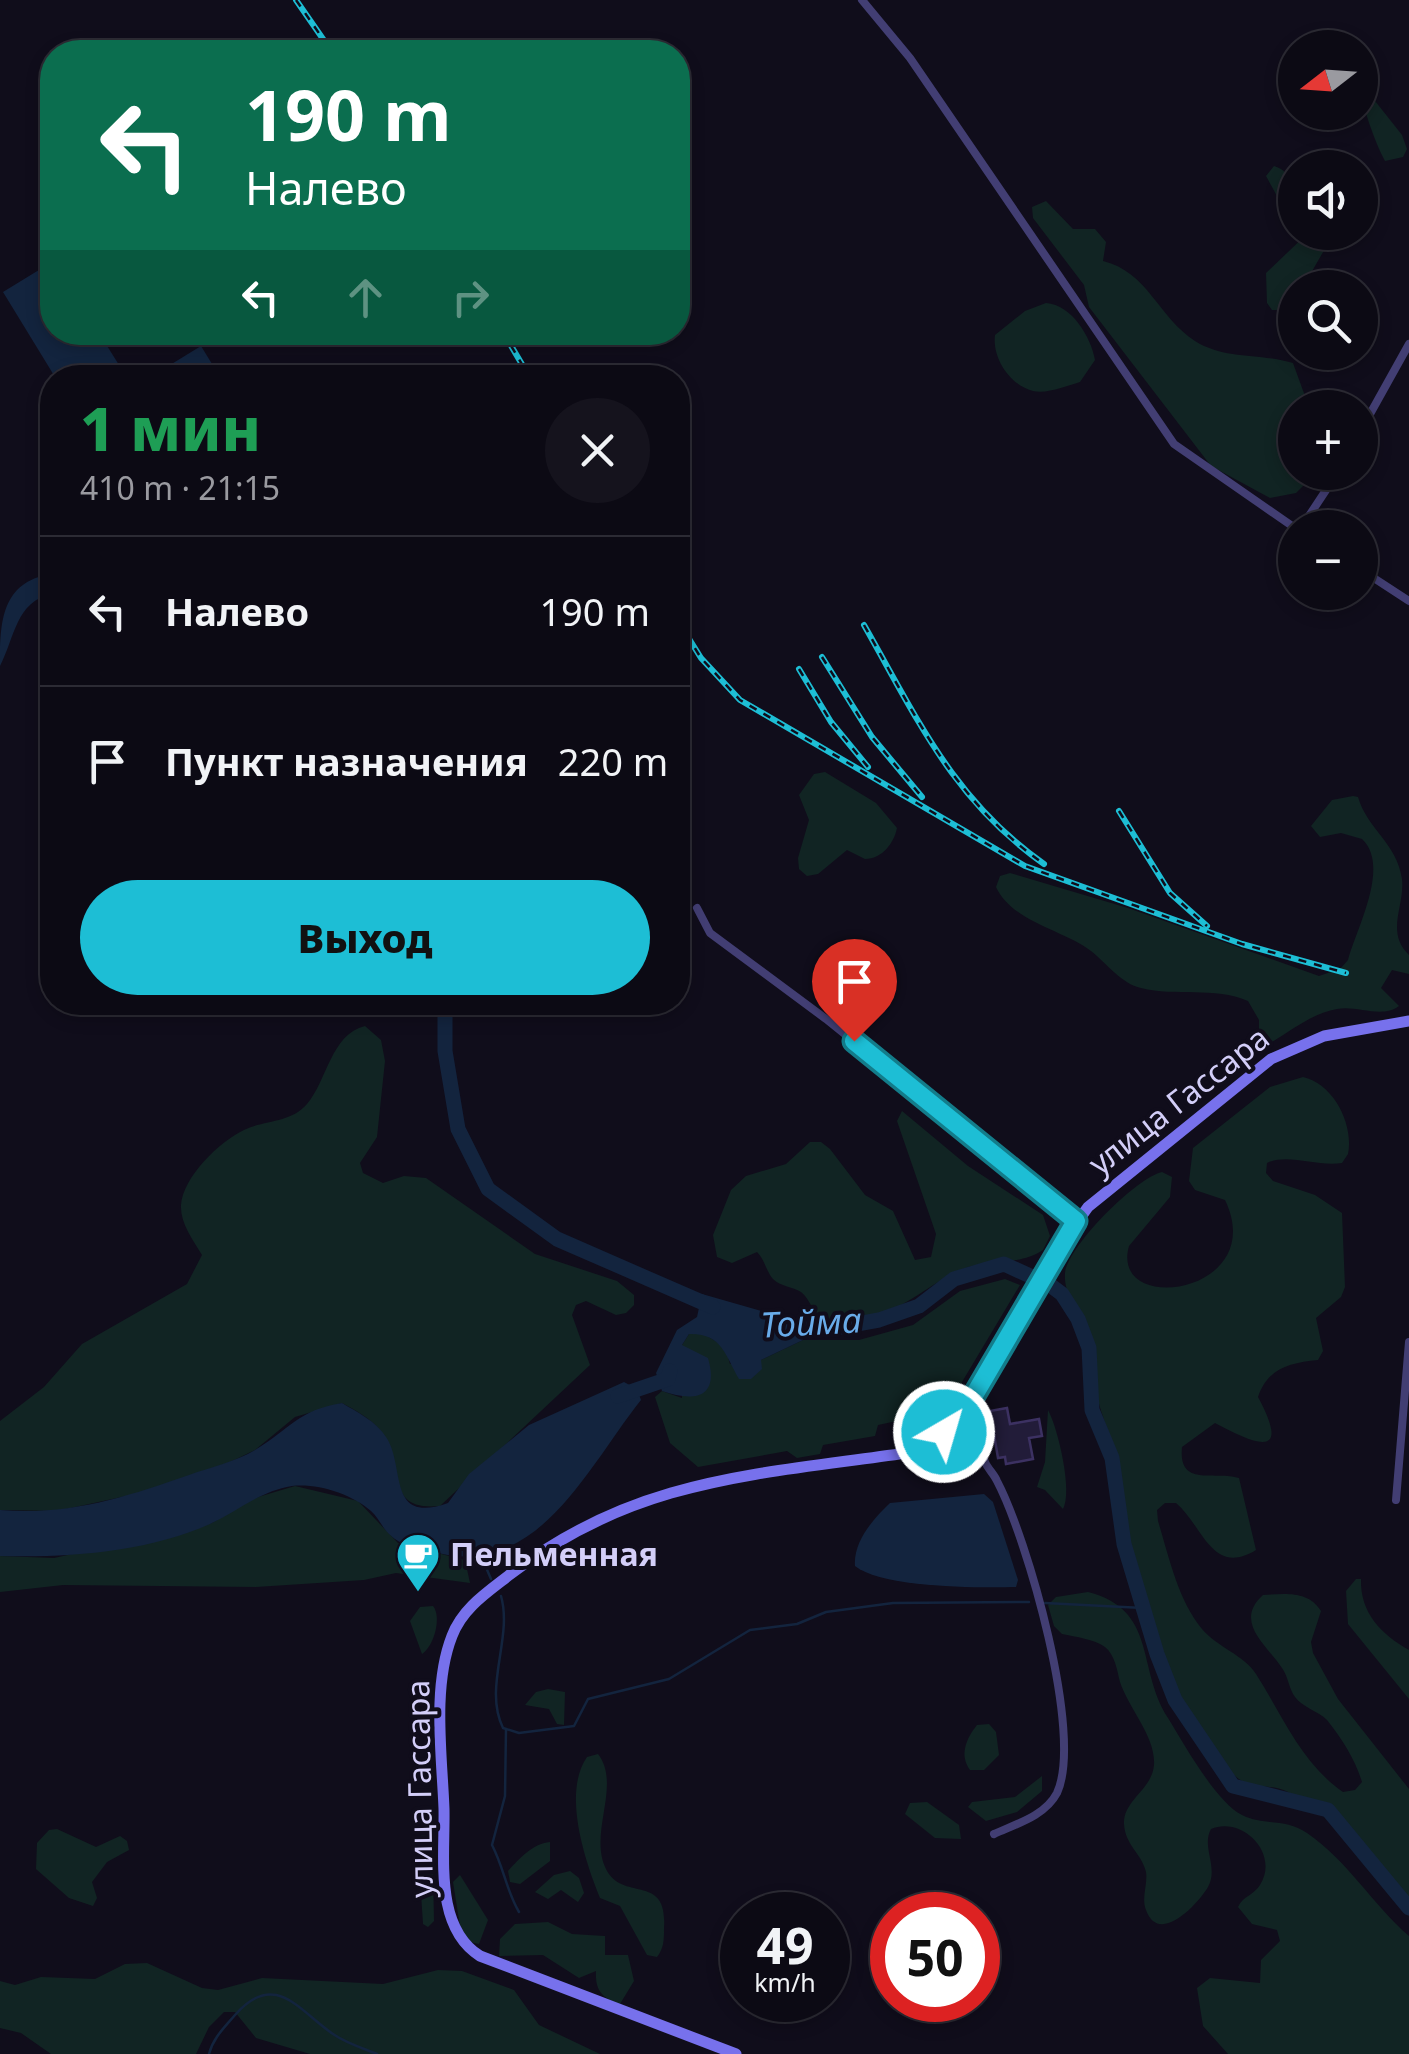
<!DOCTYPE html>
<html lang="ru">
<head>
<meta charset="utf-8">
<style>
  body { margin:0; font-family:"Noto Sans",sans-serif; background:#15131d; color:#f1f3f6; height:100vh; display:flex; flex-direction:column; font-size:38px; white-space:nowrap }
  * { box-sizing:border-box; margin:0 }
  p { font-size:32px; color:#9a9aa0 }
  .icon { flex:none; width:55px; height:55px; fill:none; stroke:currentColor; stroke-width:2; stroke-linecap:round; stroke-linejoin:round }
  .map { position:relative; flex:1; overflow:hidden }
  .drawer { position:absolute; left:40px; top:365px; width:650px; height:650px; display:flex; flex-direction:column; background:#0c0a14; border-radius:40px; box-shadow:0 5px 15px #0003,0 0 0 2px #2c2b34 }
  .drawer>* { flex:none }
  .hud { position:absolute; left:40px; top:40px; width:650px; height:305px; border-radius:40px; box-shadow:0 5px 15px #0003,0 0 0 2px #2c2b34; background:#0b6e4f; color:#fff; overflow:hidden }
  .needle { width:65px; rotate:253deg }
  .controls { position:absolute; left:1278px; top:30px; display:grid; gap:20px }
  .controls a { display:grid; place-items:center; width:100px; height:100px; border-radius:50%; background:#0c0a14; box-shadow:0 5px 15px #0003,0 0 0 2px #2c2b34; font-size:50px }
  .speed { position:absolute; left:720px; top:1892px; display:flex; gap:20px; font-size:50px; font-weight:700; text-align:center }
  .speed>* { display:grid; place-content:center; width:130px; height:130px; border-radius:50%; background:#0c0a14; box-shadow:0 5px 15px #0003,0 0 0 2px #2c2b34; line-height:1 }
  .speed small { font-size:25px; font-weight:400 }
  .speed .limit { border:15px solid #d22; background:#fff; color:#111 }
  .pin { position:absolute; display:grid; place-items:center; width:85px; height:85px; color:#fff; margin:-102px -42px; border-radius:50% 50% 50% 0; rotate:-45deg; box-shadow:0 0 10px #0007 }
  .pin .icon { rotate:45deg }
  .me { position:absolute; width:110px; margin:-55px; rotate:38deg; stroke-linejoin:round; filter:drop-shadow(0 0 8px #0008) }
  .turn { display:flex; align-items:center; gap:35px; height:210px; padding:0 40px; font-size:45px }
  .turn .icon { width:130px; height:130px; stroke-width:2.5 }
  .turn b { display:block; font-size:70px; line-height:85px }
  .lanes { display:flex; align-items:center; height:95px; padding:0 40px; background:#0003; justify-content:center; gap:50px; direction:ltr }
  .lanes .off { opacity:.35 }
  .round { display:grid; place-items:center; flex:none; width:105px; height:105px; border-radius:52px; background:#15131d }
  .headline { display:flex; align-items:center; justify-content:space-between; height:170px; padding:0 40px }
  h1 { font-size:60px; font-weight:800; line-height:75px; color:#1e9e55 }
  .primary-button { display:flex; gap:20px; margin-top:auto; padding:20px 40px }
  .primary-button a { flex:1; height:115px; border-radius:60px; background:#1dbed5; color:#111; font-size:40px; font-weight:800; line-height:115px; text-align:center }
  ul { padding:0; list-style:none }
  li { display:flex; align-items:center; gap:30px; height:150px; padding:0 40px; border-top:2px solid #2c2b34 }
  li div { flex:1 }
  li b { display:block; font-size:38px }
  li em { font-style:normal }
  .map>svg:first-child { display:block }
</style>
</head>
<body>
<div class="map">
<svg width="1409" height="2054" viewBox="0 0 1409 2054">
  <rect width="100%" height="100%" fill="#100d1b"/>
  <g fill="#112423">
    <path d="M1360,82l42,53 5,14 -4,8 -18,4c-10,-18 -25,-60 -25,-79z"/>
    <path d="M1274,166c24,8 21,31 21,52l-10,-7 -19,-35z"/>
    <path d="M1046,201l27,28h22l11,13 -3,19c45,11 55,56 92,80 30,19 65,12 98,22l16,44 -14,1v64l21,1 -20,20 -26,5 -59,-32 -122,-159 -5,-22 -51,-67 -1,-11z"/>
    <polygon points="1309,232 1334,233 1303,287 1295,288 1295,303 1286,310 1272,310 1267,303 1266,273"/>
    <path d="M1046,303c26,2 45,34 49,57l-15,22c-14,4 -32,12 -47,9 -23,-6 -41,-33 -38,-56l30,-24z"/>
    <path d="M825,772l51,31 21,25c-3,15 -15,31 -32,31l-18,-9 -29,24 -11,2 -8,-7 -1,-11 11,-38 -10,-25 15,-21z"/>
    <path d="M1353,796l5,1c9,32 39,46 44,82 3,27 -17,53 7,76v19l-17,-4 -11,18 18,18c-17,13 -42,-1 -62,3 -24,4 -45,21 -65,33l-13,-5v-17l-11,-19c-34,-15 -72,-4 -107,-13 -19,-4 -35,-25 -50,-37 -27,-21 -79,-29 -95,-64l4,-11 10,-3 118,35 191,68 21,-7 8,-9c8,-31 43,-94 14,-121l-21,-6 -21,4 -9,-11 21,-26z"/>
    <path d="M365,1026l16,14 4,21 -8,76 -17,26 3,10 20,10 21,-7 22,2 109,76 82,27 17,14v10l-8,8 -10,2 -30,-14 -10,4 -4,10 18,50 -150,141c-59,6 -33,-44 -60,-76 -10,-12 -25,-20 -38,-27l-47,14 -40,33 -25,12 -90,31 -83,18 -57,-1v-89l44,-34 38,-43 105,-60 15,-29c-9,-15 -22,-32 -21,-50 2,-28 38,-63 63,-75 20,-10 47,-7 63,-26 20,-23 24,-70 58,-78z"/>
    <path d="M1303,1077c31,7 51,48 45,77l-6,9c-25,4 -54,-10 -75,0l-1,10 7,8 42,14 27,18 3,74 -4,10 -25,21 7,33 -5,9c-29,3 -50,8 -60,37 34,63 -2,48 -43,26l-33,24c-4,41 32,23 57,31l17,72c-44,27 -53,-24 -80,-47h-11l-8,7 1,11c11,36 20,79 44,108 15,18 42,26 54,45 27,42 45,89 87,118l12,-2 7,-8c-7,-23 -20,-43 -35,-62 -9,-9 -25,-13 -32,-23 -6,-8 -7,-21 -13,-29 -15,-23 -49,-46 -19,-73 21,-1 45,-5 58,16l-10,31 2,11 25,46 71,90v127c-36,-46 -68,-96 -121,-124 -19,-10 -38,0 -55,-18 -49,-53 -84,-141 -103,-210 -7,-28 -4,-55 -8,-83 -5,-32 -21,-62 -27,-94 -2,-13 2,-26 -1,-38 -6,-28 -31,-47 -29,-76 3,-27 71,-95 97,-101l10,5 -2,20 -41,49c-20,71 141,48 96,-46l-30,-10 -6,-9 4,-33 77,-61z"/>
    <path d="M902,1111l66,55 75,49 7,21 -7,14c-27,18 -61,7 -89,23 -32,16 -89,66 -128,48 -14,-6 -14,-20 -25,-29 -8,-5 -22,-6 -28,-13 -7,-8 -8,-19 -16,-27l-25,11 -15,-6 -4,-22 18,-45 15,-14 40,-12 24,-22h11l9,7 35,46 28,16 22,49 16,-3 5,-23 -39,-113z"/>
    <polygon points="1005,1279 1020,1285 959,1387 924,1398 920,1416 878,1425 875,1436 823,1445 820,1454 797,1458 787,1451 698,1467 670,1443 655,1397 662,1391 682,1398 682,1345 689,1334 704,1334 725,1347 730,1364 761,1360 803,1340 859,1340 913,1325 960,1291"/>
    <path d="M1048,1410c10,18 25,82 15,99l-18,-19 -8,-3 8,-25z"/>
    <polygon points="295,1486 358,1501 398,1543 465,1560 470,1583 396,1573 364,1580 256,1587 63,1585 0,1592 0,1556 54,1558 212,1523 248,1500"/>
    <path d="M1356,1579h5c-1,34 20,55 48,71v49l-61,-75 -2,-33z"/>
    <path d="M1088,1592c70,18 48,76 80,126 16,26 48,84 74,97 21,11 44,3 65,18 41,28 65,71 102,103v118h-181l-25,-28 -6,-38 13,-10 50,5 1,-23 19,-19 -3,-11 -25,-6 -14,-17c5,-11 16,-12 22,-22 20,-32 -18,-69 -49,-56 -10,18 8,38 -3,58 -10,17 -49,59 -62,23 -5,-12 2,-26 0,-38 -4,-18 -21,-27 -22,-48 -1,-24 28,-34 30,-59 2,-28 -25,-56 -34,-83 -3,-12 -5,-27 -15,-35 -11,-8 -29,-10 -43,-13l-8,-8 -6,-21 8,-8z"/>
    <path d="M433,1606c9,11 1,40 -11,48l-12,-33 10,-14z"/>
    <polygon points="548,1689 565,1692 564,1725 557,1724 549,1709 525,1705 536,1692"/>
    <path d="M989,1724l7,8 3,23 -15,15h-14c-11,-15 -4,-31 7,-45z"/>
    <path d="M598,1754c24,31 -10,79 8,115 17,34 62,3 58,59 0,12 0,20 -7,29l-10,-2 -27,-49 -20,-8c-15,-37 -38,-105 -13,-141z"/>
    <polygon points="1042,1776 1042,1791 1017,1812 986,1821 968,1807 972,1802 1015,1797"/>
    <polygon points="927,1802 959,1825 961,1839 935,1838 905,1814 910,1803"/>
    <polygon points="426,1816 432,1823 434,1921 428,1927 423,1924 418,1847"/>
    <polygon points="57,1829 96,1847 120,1836 127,1841 129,1850 107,1862 92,1882 97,1898 93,1906 69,1898 36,1869 37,1843 49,1830"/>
    <path d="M550,1842v19l-30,23 -10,-2 -2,-11c12,-13 24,-27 42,-29z"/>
    <polygon points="570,1871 579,1878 584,1893 578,1902 561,1890 548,1899 535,1892 554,1875"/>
    <polygon points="460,1875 488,1920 479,1944 469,1942 460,1926 453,1882"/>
    <path d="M548,1922l24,12 33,2v19h23l6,26 -14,23c-18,-6 -25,-13 -24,-33l-17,7 -36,-23 -44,1 1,-17 15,-15z"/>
    <polygon points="147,1963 202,1988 218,1990 262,1978 383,1984 438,1970 462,1971 514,1990 539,2025 600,2054 310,2054 256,2038 235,2012 224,2012 209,2027 196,2054 51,2054 21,2033 0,2028 0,1981 15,1985 41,1977 95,1979 125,1964"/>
  </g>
  <g fill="#13243e">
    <polygon points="52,262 52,332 99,333 119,365 99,377 55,377 3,292"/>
    <polygon points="201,346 220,377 178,377 170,365"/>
    <path d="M46,575l6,1v18c-36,7 -37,43 -52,72 0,-40 0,-81 46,-91z"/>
    <path d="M702,1294l101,29v17l-42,20 1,9 -11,10h-12c-14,-24 -17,-46 -50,-45l-7,11 26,13c12,41 -15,44 -46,33l-6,-18 21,-43 20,-13z"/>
    <path d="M624,1382l13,7 4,11c-52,65 -103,178 -203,153 -17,-4 -36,-6 -49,-19 -7,-7 -11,-17 -18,-23 -19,-17 -54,-28 -79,-25 -32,5 -54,25 -82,38 -63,28 -142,34 -210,32v-46c68,6 126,-13 189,-35 22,-8 46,-13 66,-25 35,-21 43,-40 87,-47 15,9 34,18 44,34 20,29 0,88 62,66l21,-29 60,-49z"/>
    <path d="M984,1494l9,8 25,78 -2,7c-36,1 -134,1 -161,-21 -2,-24 18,-47 35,-63z"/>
  </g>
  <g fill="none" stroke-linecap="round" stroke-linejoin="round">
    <g stroke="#13243e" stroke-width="2.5">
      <polyline points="482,1558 491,1579"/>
      <path d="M501,1596c12,42 -18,91 2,132l16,5 55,-7 14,-27 81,-20 81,-49 47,-6 29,-12 67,-9 136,-1"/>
      <polyline points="1045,1603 1143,1608"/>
      <path d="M506,1729l-1,67 -13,49c12,23 14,45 27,67"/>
      <path d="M209,2054c4,-16 15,-26 26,-39 40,-46 64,-4 98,19 13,9 29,14 44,20"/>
    </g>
    <g stroke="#13243e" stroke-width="15">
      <polyline points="445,1002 445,1051 458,1129 488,1189 557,1239 713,1307"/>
      <polyline points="787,1329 829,1329 879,1320 919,1306 954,1279 1004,1264 1050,1285 1062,1294 1078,1319 1089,1348 1092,1410 1112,1458 1124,1544 1157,1654 1175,1700 1233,1786 1328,1810 1409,1908"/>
      <polyline points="618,1396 668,1379 670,1371"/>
    </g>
  </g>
  <polygon fill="#221c39" stroke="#3c3162" stroke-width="2.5" points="1007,1408 1010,1424 1039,1419 1042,1436 1029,1438 1033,1459 1006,1464 1005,1457 998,1458 990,1411"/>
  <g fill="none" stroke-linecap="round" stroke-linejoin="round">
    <g stroke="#423e73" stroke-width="8">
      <polyline points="862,0 910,58 1174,444 1295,528"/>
      <polyline points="1360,432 1409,344"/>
      <polyline points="1301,528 1338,472"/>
      <polyline points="1360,569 1409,601"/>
      <polyline points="697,908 710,933 826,1019 1076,1221"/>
      <path d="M975,1393c3,21 2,50 10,69 3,7 9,12 12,19 30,57 87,254 60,312 -12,23 -41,31 -63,41"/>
      <polyline points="934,1440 984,1460"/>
      <polyline points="1396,1500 1409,1342"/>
    </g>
    <path stroke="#7771ec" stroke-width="11" d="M736,2054l-256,-98c-46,-29 -35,-99 -36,-147 -2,-54 -12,-122 8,-173 10,-27 34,-43 56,-60 126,-98 247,-101 398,-123l28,-13 31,-31 90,-156 33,-46 183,-148 53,-23 85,-15"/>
    <defs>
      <g id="rail">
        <polyline points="296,0 332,52"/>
        <polyline points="503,332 530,378"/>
        <polyline points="678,621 701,658 740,700 1025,866 1242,944 1346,973"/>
        <path d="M864,625c53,93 89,175 180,239"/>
        <polyline points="822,657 872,737 922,797"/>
        <polyline points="799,669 831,722 868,767"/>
        <polyline points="1119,811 1170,893 1207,926"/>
      </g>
    </defs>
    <use href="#rail" stroke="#1dbed5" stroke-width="6"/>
    <use href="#rail" stroke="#100d1b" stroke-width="2.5" stroke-dasharray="8" stroke-linecap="butt"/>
  </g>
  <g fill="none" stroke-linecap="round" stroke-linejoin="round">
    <defs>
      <polyline id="route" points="854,1041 1076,1221 966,1409 944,1432"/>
    </defs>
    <use href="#route" stroke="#137c8a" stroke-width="25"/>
    <use href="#route" stroke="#1dbed5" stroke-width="18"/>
  </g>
  <defs>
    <symbol id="cafe-pin" viewBox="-11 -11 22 30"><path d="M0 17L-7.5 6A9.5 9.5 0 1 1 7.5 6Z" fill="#1dbed5" stroke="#100d1b"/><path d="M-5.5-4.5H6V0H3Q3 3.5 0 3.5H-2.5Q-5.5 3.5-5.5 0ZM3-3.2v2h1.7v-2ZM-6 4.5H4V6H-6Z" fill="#fff"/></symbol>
  </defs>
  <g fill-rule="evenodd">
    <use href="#cafe-pin" x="393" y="1530" width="50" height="68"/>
  </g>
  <g text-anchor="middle" stroke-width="8" stroke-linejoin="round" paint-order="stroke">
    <g font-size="32" fill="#d3cef8" stroke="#100d1b">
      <text transform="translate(1179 1101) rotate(-38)" y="11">улица Гассара</text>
      <text transform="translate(420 1789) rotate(-91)" y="11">улица Гассара</text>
    </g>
    <g font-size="32" font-weight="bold" fill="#d3cef8" stroke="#100d1b" text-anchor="start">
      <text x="450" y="1566">Пельменная</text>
    </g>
    <g font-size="35" font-style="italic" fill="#69acea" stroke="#100d1b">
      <text transform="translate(811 1323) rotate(-3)" y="12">Тойма</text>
    </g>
  </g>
</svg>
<div class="controls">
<a><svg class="needle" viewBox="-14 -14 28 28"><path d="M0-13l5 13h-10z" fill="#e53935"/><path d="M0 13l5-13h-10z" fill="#9a9aa0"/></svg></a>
<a><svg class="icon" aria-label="sound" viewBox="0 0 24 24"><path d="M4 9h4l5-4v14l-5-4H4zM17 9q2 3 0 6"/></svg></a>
<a><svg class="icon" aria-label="search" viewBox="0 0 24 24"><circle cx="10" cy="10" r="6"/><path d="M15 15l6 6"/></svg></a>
<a>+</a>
<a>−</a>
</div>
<div class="speed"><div>49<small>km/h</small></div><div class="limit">50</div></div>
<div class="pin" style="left:854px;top:1041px;background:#d93025"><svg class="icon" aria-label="arrive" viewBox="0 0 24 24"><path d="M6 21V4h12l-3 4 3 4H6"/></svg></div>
<svg class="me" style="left:944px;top:1432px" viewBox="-20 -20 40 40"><circle r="17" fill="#1dbed5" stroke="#fff" stroke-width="3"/><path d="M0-11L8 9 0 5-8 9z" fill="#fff"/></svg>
<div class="hud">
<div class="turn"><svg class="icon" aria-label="left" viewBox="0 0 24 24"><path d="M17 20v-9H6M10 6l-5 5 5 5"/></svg><div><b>190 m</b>Налево</div></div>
<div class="lanes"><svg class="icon" aria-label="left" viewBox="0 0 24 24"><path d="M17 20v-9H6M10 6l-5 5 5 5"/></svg><svg class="icon off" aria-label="ahead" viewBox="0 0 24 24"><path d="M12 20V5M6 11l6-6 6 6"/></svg><svg class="icon off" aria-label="right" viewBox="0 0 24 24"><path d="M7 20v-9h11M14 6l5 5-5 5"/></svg></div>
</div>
<section class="drawer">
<div class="headline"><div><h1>1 мин</h1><p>410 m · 21:15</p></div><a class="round"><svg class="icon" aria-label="close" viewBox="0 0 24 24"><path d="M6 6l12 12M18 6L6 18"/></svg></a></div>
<ul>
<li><svg class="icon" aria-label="left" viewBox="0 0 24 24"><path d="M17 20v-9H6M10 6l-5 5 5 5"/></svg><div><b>Налево</b></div><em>190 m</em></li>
<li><svg class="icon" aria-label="arrive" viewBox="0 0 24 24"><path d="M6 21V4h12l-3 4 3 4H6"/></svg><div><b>Пункт назначения</b></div><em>220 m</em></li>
</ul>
<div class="primary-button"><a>Выход</a></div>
</section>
</div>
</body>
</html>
